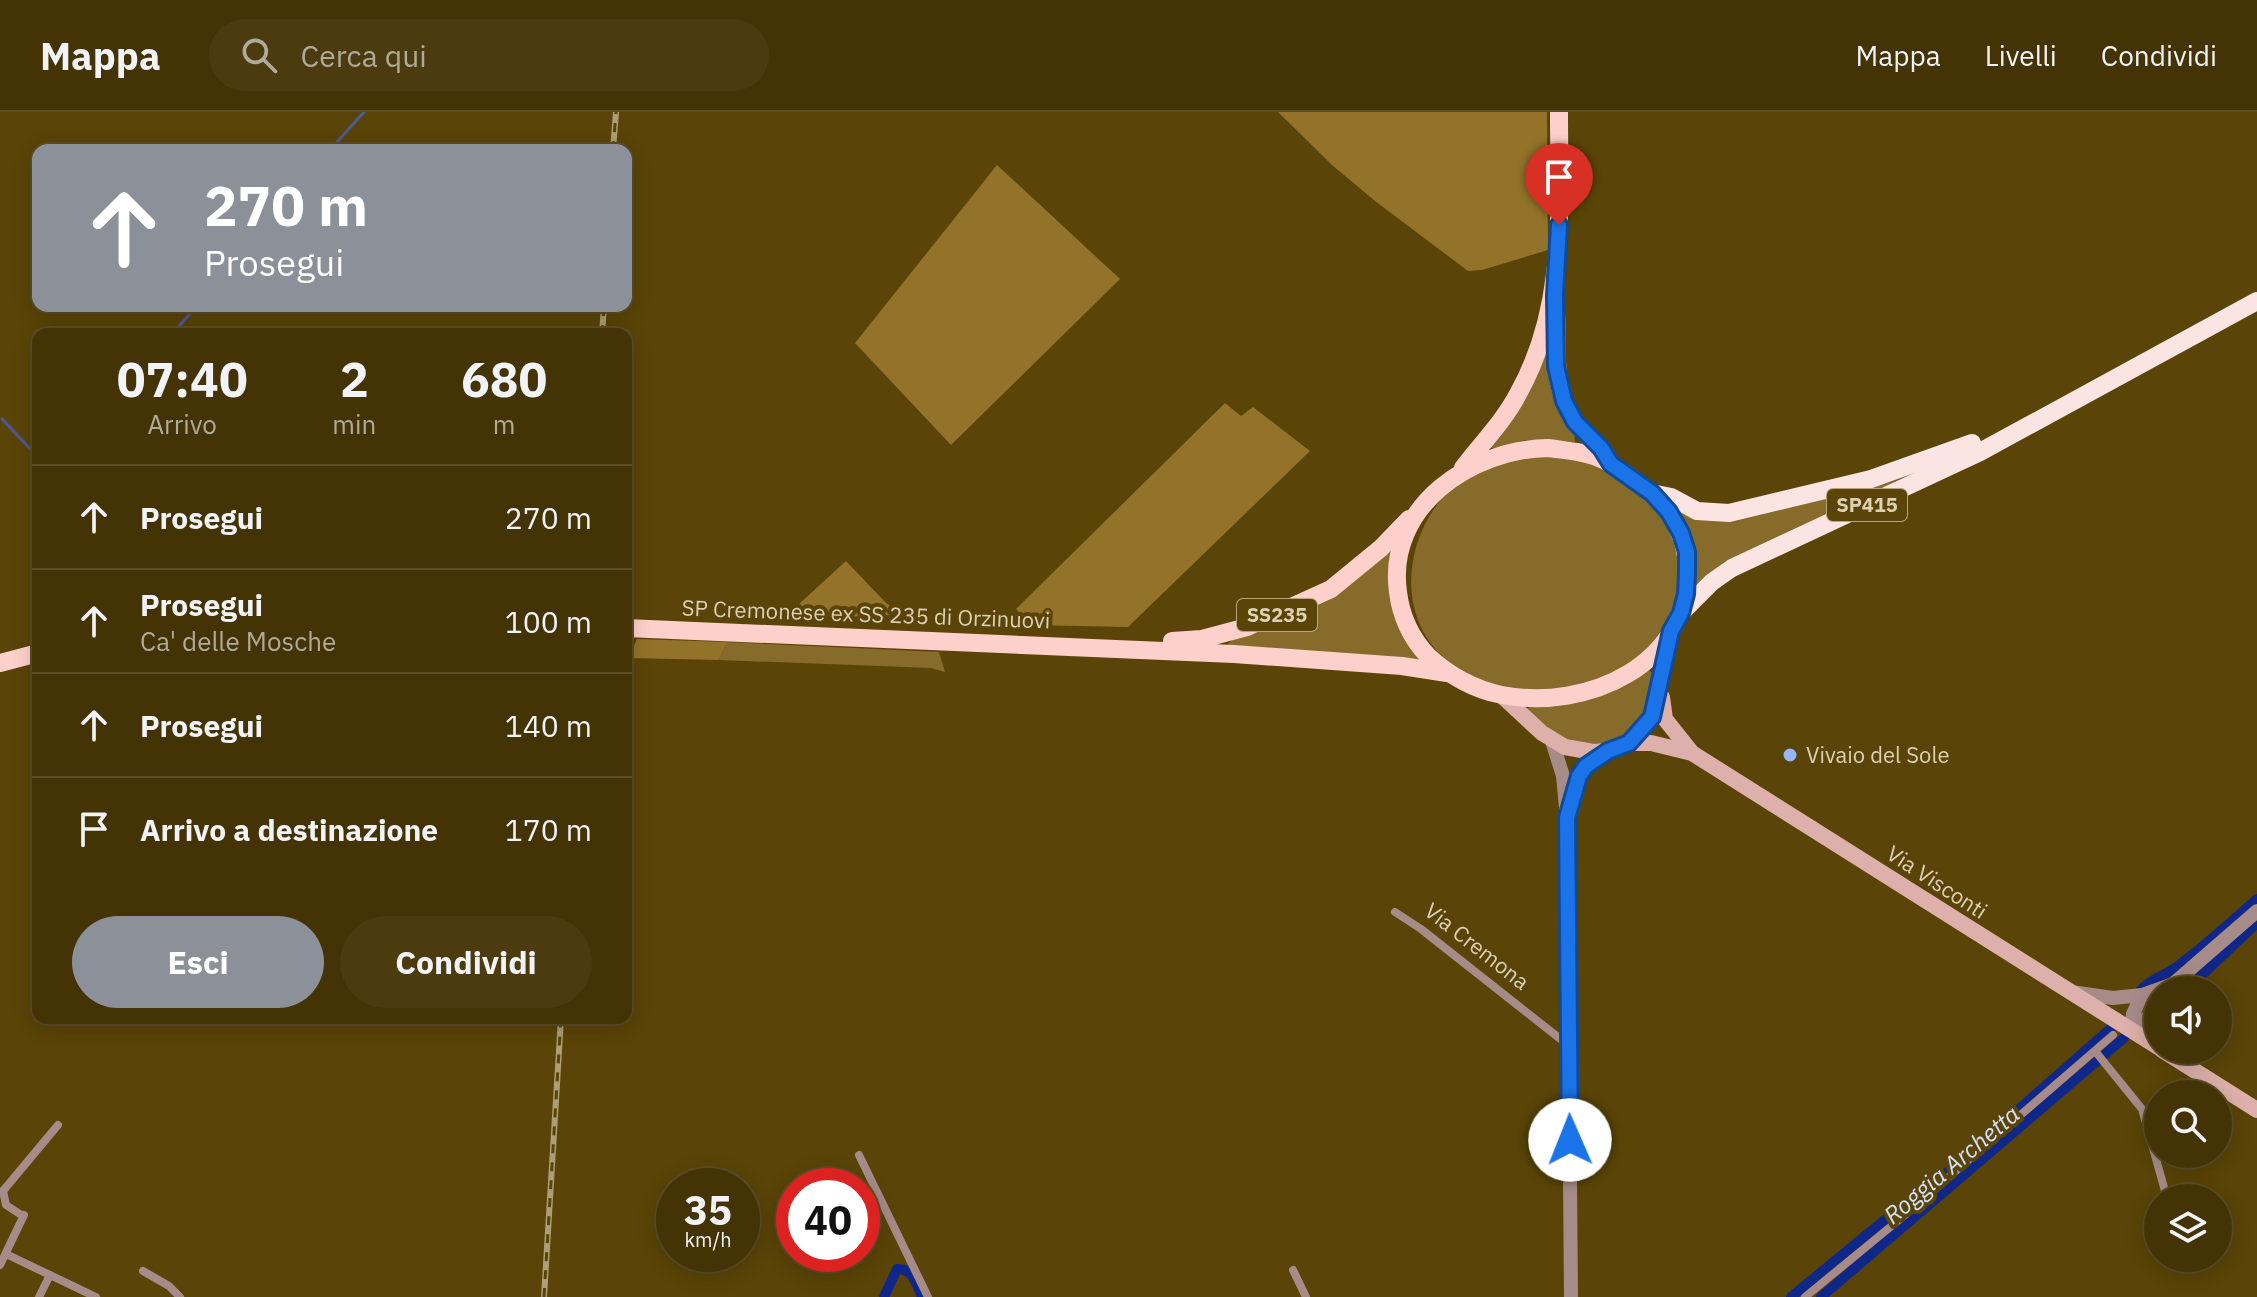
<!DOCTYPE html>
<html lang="it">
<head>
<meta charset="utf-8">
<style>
  body { margin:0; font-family:"IBM Plex Sans",sans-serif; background:#4b3b0f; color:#f1f3f6; height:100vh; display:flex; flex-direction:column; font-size:30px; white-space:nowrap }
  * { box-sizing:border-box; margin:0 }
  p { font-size:26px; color:#afaa9a }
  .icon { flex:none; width:44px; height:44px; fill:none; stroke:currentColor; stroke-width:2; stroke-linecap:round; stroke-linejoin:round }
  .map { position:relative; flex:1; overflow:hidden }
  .side { position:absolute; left:32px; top:216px; width:600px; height:696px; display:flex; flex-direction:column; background:#443305; border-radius:16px; box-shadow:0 4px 20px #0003,0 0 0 2px #5c4e27 }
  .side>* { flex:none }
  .banner { position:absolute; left:32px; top:32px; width:600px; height:168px; border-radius:16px; box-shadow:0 4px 20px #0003,0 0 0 2px #5c4e27; background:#8c9099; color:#fff; overflow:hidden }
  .tools { position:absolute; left:2144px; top:864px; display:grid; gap:16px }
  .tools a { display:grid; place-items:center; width:88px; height:88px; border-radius:50%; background:#443305; box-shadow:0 4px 20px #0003,0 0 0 2px #5c4e27; font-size:40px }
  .speed { position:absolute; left:656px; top:1056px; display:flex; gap:16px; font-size:40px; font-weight:700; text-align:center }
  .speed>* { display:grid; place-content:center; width:104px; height:104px; border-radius:50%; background:#443305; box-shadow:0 4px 20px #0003,0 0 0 2px #5c4e27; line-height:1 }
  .speed small { font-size:20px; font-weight:400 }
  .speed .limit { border:12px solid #d22; background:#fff; color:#111 }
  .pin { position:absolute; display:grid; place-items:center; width:68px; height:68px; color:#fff; margin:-82px -34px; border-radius:50% 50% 50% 0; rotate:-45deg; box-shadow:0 0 8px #0007 }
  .pin .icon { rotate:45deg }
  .me { position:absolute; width:88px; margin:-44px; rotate:359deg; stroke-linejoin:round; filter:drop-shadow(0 0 6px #0008) }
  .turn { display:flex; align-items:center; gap:28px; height:168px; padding:0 40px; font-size:36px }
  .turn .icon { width:104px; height:104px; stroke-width:2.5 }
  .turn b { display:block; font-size:56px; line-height:68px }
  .eta { display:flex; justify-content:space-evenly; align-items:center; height:136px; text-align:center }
  .eta b { font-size:48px; font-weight:800; line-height:56px }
  .cta { display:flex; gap:16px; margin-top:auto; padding:16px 40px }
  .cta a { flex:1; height:92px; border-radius:48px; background:#8c9099; color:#fff; font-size:32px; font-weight:800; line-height:92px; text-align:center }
  .cta a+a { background:#4b3b0f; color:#f1f3f6 }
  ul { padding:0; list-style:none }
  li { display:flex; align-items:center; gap:24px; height:104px; padding:0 40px; border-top:2px solid #5c4e27 }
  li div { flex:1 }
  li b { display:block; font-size:30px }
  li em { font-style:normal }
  header { display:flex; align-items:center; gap:48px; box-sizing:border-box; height:112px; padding:0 40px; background:#443305; border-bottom:2px solid #5c4e27 }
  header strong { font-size:38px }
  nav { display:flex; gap:44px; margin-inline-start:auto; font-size:28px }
  .search { width:560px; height:72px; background:#4b3b0f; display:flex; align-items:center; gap:20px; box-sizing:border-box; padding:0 28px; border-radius:44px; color:#afaa9a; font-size:30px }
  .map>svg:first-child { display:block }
</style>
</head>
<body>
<header>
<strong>Mappa</strong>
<div class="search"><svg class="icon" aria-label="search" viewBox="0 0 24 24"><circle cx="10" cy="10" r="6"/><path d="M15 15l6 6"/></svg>Cerca qui</div>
<nav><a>Mappa</a><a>Livelli</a><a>Condividi</a></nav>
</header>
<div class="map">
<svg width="2257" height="1185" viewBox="0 0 2257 1185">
  <rect width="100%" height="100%" fill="#5a4407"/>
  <g fill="#866b2b">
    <polygon points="1546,239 1549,239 1574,318 1575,330 1525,328 1493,337 1490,335"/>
    <path d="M1528,342c25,3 53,4 78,10 9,3 38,24 44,32 5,6 31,51 32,58 2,9 -2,46 -5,55 -2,7 -9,13 -14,19 -7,9 -14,21 -23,28 -16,13 -39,27 -59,31 -44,10 -104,2 -138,-30 -52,-48 -36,-135 17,-176 18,-13 47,-19 68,-27z"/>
    <polygon points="1900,367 1699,473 1695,471 1695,443 1679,398 1700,407 1731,408 1868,377"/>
    <path d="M1389,438l2,4c-8,44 9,68 29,106l-194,-14 6,-6 53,-19 35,-19z"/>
    <polygon points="727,530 939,540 945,560 931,556 719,548"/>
    <path d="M1648,557l4,4c0,9 2,22 0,31 -12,39 -60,50 -94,33 -12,-6 -22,-19 -32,-28 15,-9 39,-3 57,-8 23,-6 44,-20 65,-32z"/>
  </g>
  <g fill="#927329">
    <polygon points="1278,0 1547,0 1548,138 1482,158 1468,159 1375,89 1332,53"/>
    <polygon points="997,53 1120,167 951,333 855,231"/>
    <polygon points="1225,291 1241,304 1253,295 1310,339 1128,515 1031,513 1016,497"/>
    <polygon points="846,449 886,491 901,501 873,505 787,503"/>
    <polygon points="637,527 727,530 719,548 628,546"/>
  </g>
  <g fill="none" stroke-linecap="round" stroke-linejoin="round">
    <g stroke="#4d5a97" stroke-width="3">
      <polyline points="330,38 364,0"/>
      <polyline points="172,222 197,194"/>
      <polyline points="2,307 38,345"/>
    </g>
    <g stroke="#10278a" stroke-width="10">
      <path d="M2141,878c11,-12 25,-15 37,-24 28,-21 53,-44 79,-67"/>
      <polyline points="2186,878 2257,811"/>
      <path d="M884,1185l13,-28c16,-1 19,15 25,28"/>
      <polyline points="1791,1185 1893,1101 1945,1062 2110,917"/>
      <polyline points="1821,1185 2124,926"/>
    </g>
    <g stroke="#a78b88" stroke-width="8">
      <polyline points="1395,800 1421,817 1568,933"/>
      <polyline points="2095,939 2142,997 2167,1086"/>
      <polyline points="859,1043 928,1185"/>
      <polyline points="23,1104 6,1093 3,1079 58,1013"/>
      <polyline points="6,1142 96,1185"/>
      <polyline points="0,1153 24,1103"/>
      <polyline points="1293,1158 1306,1185"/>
      <polyline points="143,1159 169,1174 180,1185"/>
      <polyline points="39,1185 50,1163"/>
      <polyline points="1805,1185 1905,1103 2113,923"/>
    </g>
    <g stroke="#a78b88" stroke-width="14">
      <polyline points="1552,629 1563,664 1567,706 1571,1185"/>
      <path d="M1570,694c6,-26 14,-42 38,-55"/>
      <polyline points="2071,880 2113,886 2142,883 2173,872 2257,799"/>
      <polyline points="2131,918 2133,902 2142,883"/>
      <polyline points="2131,918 2158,897"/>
    </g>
    <g stroke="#ddb0ab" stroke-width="16">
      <polyline points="1501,583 1542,621 1565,635 1593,640 1608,639 1629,631 1651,631 1692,641 2158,935"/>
      <polyline points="1662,585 1665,607 1692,641"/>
      <polyline points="1629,631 1652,605 1671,519"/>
      <polyline points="2162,938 2257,998"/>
    </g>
    <g stroke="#fed0cb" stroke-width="18">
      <path d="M1556,200c2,37 -5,78 20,111 11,13 24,23 33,38"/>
      <path d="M1548,336c14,2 29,3 42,7 17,4 32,17 47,27 29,20 48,48 50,84 5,99 -100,145 -185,129 -27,-5 -54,-20 -74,-39 -17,-18 -27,-39 -30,-64 -12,-86 74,-143 150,-144z"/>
      <path d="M1463,356c18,-24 41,-47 55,-74 49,-87 41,-185 41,-282"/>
      <polyline points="626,516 1234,542 1402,554 1447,561"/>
      <polyline points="1172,529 1202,527 1247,515 1331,477 1381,436 1409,407"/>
      <polyline points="0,551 38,541"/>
    </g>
    <g stroke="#fce4e2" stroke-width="18">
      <polyline points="1652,381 1671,385 1697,399 1729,401 1871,367 1972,331"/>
      <polyline points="1681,501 1712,470 1732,456 1980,340 2257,189"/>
    </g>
    <defs>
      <g id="rail">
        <polyline points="613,38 616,0"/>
        <polyline points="602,222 604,194"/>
        <polyline points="544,1185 561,906"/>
      </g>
    </defs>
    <use href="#rail" stroke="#ae9e77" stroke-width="6"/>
    <use href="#rail" stroke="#5a4407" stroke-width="3" stroke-dasharray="9" stroke-linecap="butt"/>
  </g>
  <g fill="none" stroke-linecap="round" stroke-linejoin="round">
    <defs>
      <polyline id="route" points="1559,113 1555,183 1556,254 1564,289 1575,310 1601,336 1611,352 1652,381 1669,400 1681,421 1687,440 1687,461 1686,482 1681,501 1671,519 1652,605 1629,631 1608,639 1586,654 1579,664 1567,706 1570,1028"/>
    </defs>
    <use href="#route" stroke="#114b97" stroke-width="20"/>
    <use href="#route" stroke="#1a73e8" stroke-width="14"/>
  </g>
  <circle fill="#97b6fd" stroke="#5a4407" stroke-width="3" cx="1790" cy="643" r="8"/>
  <g text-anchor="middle" stroke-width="8" stroke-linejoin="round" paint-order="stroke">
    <g fill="#5a4407" stroke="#b5a681" stroke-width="2">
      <rect x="1827" y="377" width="80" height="32" rx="6"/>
      <rect x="1237" y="487" width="80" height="32" rx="6"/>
    </g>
    <g font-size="20" font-weight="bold" fill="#dcd0b5">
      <text x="1867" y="400">SP415</text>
      <text x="1277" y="510">SS235</text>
    </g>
    <g font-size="22" fill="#dcd0b5" stroke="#5a4407">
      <text transform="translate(866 502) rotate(2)" y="8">SP Cremonese ex SS 235 di Orzinuovi</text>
      <text transform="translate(1937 770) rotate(33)" y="8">Via Visconti</text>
      <text transform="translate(1477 834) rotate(38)" y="8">Via Cremona</text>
    </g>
    <g font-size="22" fill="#dcd0b5" stroke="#5a4407" text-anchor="start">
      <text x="1806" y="651">Vivaio del Sole</text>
    </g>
    <g font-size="24" font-style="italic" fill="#d4e1fb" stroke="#5a4407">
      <text transform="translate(1952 1053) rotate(-40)" y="8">Roggia Archetta</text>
    </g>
  </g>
</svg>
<div class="tools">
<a><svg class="icon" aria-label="sound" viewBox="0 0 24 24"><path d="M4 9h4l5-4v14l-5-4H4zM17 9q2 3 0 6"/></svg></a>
<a><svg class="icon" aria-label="search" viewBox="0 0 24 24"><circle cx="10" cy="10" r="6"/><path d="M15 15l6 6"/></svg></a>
<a><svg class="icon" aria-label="layers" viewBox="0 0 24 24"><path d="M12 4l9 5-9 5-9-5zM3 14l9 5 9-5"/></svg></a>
</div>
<div class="speed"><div>35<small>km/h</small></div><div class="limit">40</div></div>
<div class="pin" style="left:1559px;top:113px;background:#d93025"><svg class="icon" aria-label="arrive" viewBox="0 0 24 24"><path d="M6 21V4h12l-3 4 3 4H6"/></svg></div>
<svg class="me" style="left:1570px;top:1028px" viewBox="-20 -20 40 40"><circle r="19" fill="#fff"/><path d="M0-13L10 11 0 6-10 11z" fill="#1a73e8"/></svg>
<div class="banner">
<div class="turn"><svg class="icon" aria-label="ahead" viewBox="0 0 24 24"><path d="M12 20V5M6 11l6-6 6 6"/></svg><div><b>270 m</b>Prosegui</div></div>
</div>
<section class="side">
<div class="eta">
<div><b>07:40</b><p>Arrivo</p></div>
<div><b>2</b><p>min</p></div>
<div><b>680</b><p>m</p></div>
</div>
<ul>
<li><svg class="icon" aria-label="ahead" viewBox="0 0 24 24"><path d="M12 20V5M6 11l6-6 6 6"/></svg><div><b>Prosegui</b></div><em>270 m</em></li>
<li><svg class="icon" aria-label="ahead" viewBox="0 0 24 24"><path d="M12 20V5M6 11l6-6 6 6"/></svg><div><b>Prosegui</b><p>Ca' delle Mosche</p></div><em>100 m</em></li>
<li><svg class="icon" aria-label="ahead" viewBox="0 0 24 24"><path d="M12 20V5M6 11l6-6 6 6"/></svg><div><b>Prosegui</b></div><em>140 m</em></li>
<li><svg class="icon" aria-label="arrive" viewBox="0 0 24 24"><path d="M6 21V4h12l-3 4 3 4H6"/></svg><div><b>Arrivo a destinazione</b></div><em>170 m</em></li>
</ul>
<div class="cta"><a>Esci</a><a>Condividi</a></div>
</section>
</div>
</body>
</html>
